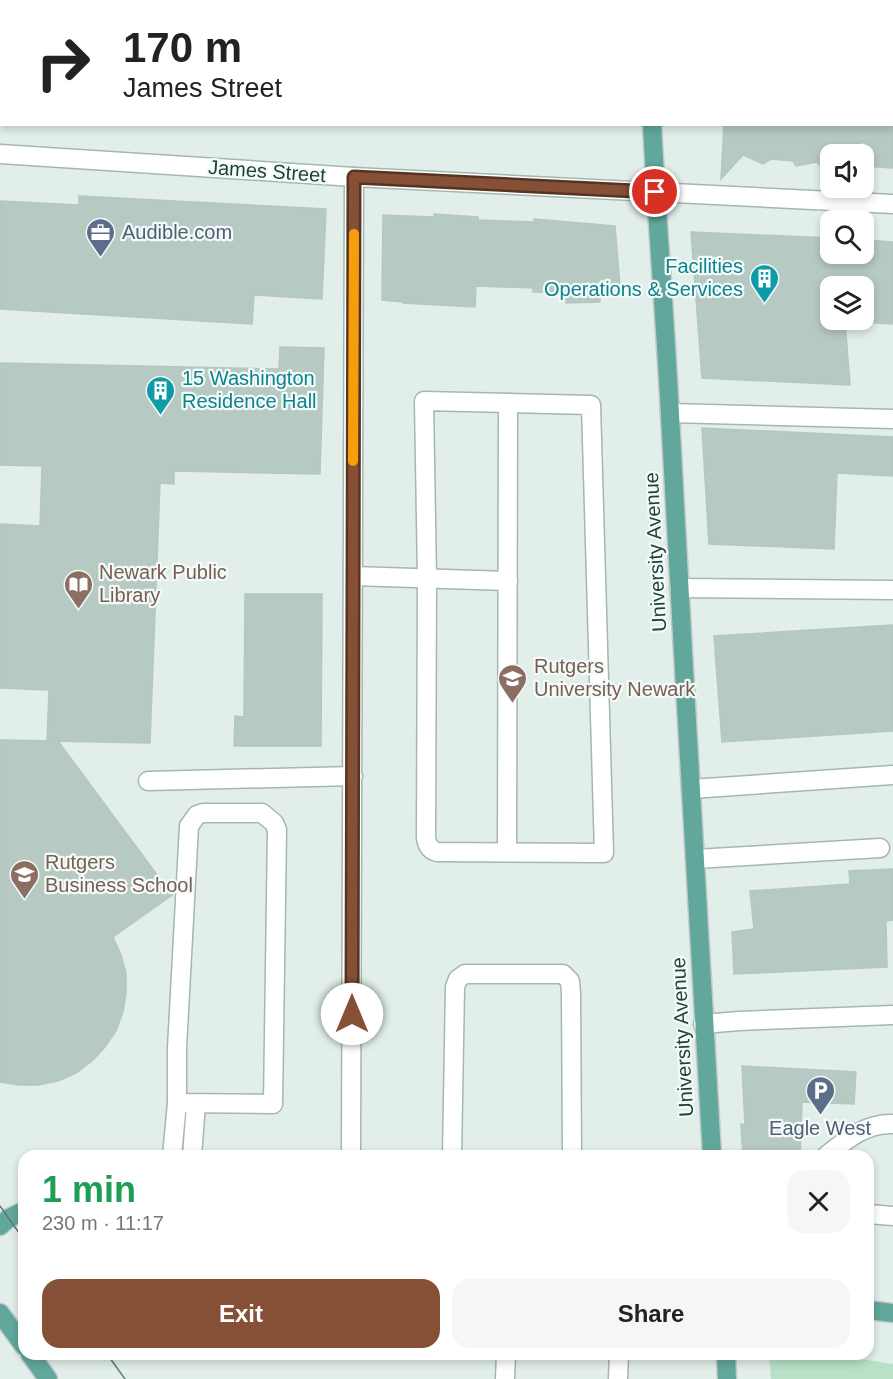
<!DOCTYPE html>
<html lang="en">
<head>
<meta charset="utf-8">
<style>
  body { margin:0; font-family:Helvetica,sans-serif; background:#f6f6f6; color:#222; height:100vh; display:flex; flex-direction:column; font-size:22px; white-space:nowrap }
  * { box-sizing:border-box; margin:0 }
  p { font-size:20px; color:#767676 }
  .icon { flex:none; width:33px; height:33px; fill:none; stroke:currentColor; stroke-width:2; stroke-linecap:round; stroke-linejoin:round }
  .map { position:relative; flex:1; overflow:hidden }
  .panel { position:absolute; left:18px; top:1150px; width:856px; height:210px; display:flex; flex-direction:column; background:#fff; border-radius:18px; box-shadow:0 3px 9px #0003 }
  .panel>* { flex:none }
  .banner { position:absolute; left:0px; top:0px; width:894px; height:126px; box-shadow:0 3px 9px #0003; background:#fff; color:#222; overflow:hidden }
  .fabs { position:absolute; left:820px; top:144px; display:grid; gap:12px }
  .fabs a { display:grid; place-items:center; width:54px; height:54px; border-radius:12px; background:#fff; box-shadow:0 3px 9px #0003; font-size:30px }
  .pin { position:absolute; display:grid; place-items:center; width:51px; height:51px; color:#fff; margin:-26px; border:3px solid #fff; border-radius:50%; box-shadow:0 2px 6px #0007 }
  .me { position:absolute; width:66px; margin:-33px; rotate:0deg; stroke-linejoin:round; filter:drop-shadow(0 0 4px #0008) }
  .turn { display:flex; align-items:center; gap:21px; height:126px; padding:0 24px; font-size:27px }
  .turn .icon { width:78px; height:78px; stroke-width:2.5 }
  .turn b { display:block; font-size:42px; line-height:51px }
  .round { display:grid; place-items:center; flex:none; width:63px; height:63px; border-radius:18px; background:#f6f6f6 }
  .overview { display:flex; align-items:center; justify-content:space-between; height:102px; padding:0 24px }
  h1 { font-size:36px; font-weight:800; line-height:45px; color:#1e9e55 }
  .cta { display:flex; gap:12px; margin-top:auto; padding:12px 24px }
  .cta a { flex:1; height:69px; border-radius:18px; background:#855036; color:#fff; font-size:24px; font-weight:800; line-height:69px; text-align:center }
  .cta a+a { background:#f6f6f6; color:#222 }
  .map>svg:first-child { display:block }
</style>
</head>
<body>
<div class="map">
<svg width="893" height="1379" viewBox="0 0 893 1379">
  <rect width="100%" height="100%" fill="#e2eee9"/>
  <polygon fill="#b9e1c7" points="769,1355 832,1355 893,1364 893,1379 771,1379"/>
  <g fill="#b7c9c3" stroke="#b4c8c1" stroke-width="1.5" fill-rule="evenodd">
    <polygon points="724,124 893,124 893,168 864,166 864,141 844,154 831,154 831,164 823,169 817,162 796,166 793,161 771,159 763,164 743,155 721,179"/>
    <polygon points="79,196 326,209 322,299 254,295 252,324 0,309 0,201 79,205"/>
    <polygon points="434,214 478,217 478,220 534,222 534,219 615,226 620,287 600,289 600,302 566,303 566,293 533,292 533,288 476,286 475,307 403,303 403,302 382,300 383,215 434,217"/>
    <path d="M691,232l140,6v16h33v-14l29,2v82l-48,-3 5,64 -148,-7zM831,286h33v34h-33z"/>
    <polygon points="280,347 324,348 320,474 174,471 174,484 160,483 150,743 47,741 49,690 0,688 0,524 40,526 42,466 0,465 0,363 279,369"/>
    <polygon points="702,428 893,437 893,476 837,473 834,549 709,544"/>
    <polygon points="245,594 322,594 321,746 234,746 235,716 244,717"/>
    <polygon points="893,625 893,731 722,742 714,636"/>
    <polygon points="0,740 58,741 172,895 113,937 121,955 126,973 126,993 123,1012 116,1031 105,1047 92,1061 76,1073 58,1081 38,1085 19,1085 0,1082"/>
    <polygon points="893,869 893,920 886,921 887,967 734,974 732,932 754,929 750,891 850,884 849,871"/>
    <polygon points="742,1066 856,1072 854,1104 802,1102 800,1156 743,1156 741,1124 745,1125"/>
  </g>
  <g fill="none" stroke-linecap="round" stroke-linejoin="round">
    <defs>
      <g id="minor">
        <polyline points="470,2 470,0"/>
        <polyline points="0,154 354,177 893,204"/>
        <path d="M424,401l167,4 13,448 -167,-1c-7,-2 -10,-7 -11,-14l1,-259z"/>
        <polyline points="670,413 893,419"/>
        <polyline points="353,576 508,581"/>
        <polyline points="679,588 893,590"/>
        <polyline points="148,781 353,776"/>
        <polyline points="691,789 893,775"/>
        <polygon points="203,813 262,813 274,823 277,830 273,1104 177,1103 177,1048 189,826 197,815"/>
        <polyline points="507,852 508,403"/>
        <polyline points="695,859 880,848"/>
        <polyline points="703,1024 739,1021 893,1015"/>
        <polyline points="172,1156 177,1103"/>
        <polyline points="192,1156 196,1104"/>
        <polyline points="351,1156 354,177"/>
        <polyline points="452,1156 455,987 458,979 465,974 563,974 570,981 571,993 572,1156"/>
        <path d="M826,1156c20,-16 39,-33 67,-32"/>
        <polyline points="868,1214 893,1216"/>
        <polyline points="505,1379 506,1354"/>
        <polyline points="618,1379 619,1354"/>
      </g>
      <g id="major">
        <polyline points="646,0 646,2"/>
        <path d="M652,124c5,97 13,194 18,291 14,247 26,494 42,741"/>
        <polyline points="0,1226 9,1218 24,1211"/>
        <polyline points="868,1310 893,1313"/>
        <polyline points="0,1313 24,1346"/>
        <polyline points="30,1354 48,1379"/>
        <polyline points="726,1354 727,1379"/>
      </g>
    </defs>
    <use href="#minor" stroke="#a4b7b1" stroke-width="21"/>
    <use href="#major" stroke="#c1cac8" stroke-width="21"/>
    <use href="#minor" stroke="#fff" stroke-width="18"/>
    <use href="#major" stroke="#62a79b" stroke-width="18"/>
    <g stroke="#5b7c76" stroke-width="1.5">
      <polyline points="0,1206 24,1240"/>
      <polyline points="107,1354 125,1379"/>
    </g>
  </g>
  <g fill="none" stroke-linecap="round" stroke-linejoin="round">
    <defs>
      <polyline id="route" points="352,1014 354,177 655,192"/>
    </defs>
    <use href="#route" stroke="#563423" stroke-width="15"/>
    <use href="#route" stroke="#855036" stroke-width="10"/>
    <polyline stroke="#f59e0b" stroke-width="10" points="353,461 354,234"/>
  </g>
  <defs>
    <symbol id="office-pin" viewBox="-11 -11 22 30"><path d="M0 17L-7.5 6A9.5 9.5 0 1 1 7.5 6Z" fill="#5c6f8a" stroke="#f3faf7"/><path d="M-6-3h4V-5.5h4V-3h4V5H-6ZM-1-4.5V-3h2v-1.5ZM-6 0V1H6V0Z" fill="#fff"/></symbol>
    <symbol id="building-pin" viewBox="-11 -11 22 30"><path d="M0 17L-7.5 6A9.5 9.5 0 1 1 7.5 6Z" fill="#0f9aa8" stroke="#f3faf7"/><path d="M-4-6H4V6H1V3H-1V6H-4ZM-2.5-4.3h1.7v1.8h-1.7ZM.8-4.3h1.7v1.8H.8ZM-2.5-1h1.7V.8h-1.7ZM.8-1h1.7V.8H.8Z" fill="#fff"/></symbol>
    <symbol id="library-pin" viewBox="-11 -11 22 30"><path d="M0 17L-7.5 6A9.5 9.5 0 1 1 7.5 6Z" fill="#8d6e63" stroke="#f3faf7"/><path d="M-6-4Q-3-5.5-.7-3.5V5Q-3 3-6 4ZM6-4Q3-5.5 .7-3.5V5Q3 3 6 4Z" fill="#fff"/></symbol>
    <symbol id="university-pin" viewBox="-11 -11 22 30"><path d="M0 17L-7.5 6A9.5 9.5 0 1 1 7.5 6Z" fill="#8d6e63" stroke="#f3faf7"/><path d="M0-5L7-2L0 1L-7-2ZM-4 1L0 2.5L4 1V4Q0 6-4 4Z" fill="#fff"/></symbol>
    <symbol id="parking-pin" viewBox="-11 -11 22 30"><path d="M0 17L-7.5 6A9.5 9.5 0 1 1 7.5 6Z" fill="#5c6f8a" stroke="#f3faf7"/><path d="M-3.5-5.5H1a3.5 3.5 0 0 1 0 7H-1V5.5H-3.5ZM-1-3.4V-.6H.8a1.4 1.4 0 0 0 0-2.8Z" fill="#fff"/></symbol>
  </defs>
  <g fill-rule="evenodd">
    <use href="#office-pin" x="84" y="216" width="33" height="45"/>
    <use href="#building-pin" x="748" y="262" width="33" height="45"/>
    <use href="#building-pin" x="144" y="374" width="33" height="45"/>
    <use href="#library-pin" x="62" y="568" width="33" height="45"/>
    <use href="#university-pin" x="496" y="662" width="33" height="45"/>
    <use href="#university-pin" x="8" y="858" width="33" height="45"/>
    <use href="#parking-pin" x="804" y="1074" width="33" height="45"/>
  </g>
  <g text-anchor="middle" stroke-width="4.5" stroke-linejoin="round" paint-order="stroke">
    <g font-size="20" fill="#20413a" stroke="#f3faf7">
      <text transform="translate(267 171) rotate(4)" y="7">James Street</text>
      <text transform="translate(655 552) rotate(-93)" y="7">University Avenue</text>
      <text transform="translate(682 1037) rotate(-93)" y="7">University Avenue</text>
    </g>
    <g font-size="20" fill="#4e5e75" stroke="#f3faf7" text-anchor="start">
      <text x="122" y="239">Audible.com</text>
      <text x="820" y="1135" text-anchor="middle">Eagle West</text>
    </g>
    <g font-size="20" fill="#0d838f" stroke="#f3faf7" text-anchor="end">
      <text x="743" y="273">Facilities<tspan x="743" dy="23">Operations &amp; Services</tspan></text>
      <text x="182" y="385" text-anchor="start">15 Washington<tspan x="182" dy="23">Residence Hall</tspan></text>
    </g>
    <g font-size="20" fill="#785e54" stroke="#f3faf7" text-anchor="start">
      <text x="99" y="579">Newark Public<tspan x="99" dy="23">Library</tspan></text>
      <text x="534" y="673">Rutgers<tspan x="534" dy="23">University Newark</tspan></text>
      <text x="45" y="869">Rutgers<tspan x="45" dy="23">Business School</tspan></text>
    </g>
  </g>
</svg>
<div class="fabs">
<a><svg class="icon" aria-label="sound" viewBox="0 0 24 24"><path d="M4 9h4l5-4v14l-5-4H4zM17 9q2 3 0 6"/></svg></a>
<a><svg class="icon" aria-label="search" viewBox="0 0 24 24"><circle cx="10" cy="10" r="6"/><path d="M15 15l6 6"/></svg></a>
<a><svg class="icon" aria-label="layers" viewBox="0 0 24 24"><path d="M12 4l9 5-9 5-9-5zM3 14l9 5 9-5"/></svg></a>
</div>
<div class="pin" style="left:655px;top:192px;background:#d93025"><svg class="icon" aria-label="arrive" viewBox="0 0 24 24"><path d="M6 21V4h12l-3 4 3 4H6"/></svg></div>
<svg class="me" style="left:352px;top:1014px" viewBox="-20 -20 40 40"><circle r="19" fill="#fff"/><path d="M0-13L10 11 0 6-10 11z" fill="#855036"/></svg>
<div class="banner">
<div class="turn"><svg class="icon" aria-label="right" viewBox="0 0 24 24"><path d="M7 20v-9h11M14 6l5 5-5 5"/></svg><div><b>170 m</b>James Street</div></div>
</div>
<section class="panel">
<div class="overview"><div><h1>1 min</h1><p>230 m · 11:17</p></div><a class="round"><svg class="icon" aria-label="close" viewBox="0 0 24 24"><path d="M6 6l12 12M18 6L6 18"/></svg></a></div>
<div class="cta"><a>Exit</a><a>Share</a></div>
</section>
</div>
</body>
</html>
